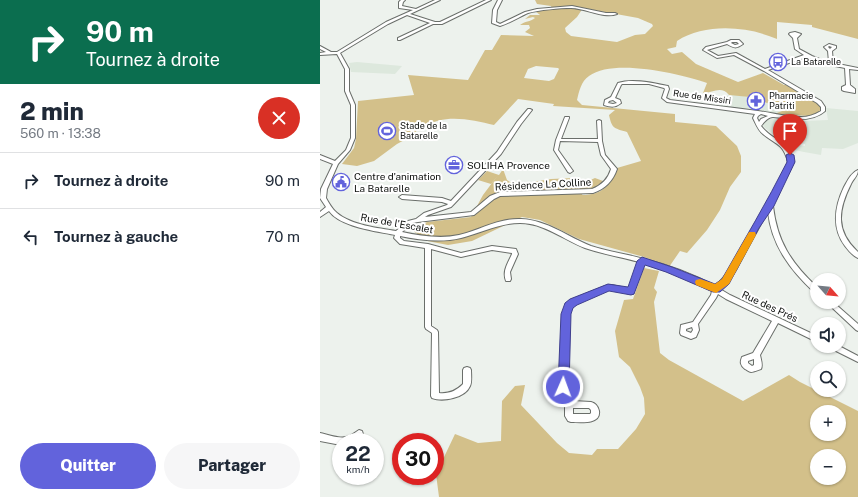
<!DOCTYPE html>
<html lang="fr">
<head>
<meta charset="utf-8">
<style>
  body { margin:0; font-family:"Public Sans",sans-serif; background:#f6f6f7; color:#1f2937; height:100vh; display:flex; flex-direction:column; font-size:15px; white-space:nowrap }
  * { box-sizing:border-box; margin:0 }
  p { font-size:13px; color:#747a83 }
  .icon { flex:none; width:22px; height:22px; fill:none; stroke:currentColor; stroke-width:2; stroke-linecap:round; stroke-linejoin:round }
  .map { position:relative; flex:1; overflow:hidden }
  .sheet { display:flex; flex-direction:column; background:#fff; width:320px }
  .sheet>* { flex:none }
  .guide { background:#0b6e4f; color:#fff; overflow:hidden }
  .needle { width:26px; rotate:117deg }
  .buttons { position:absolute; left:490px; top:273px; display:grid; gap:8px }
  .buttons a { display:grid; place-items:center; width:36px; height:36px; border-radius:50%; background:#fff; box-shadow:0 1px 3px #0004; font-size:20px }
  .speed { position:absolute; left:12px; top:433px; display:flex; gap:8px; font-size:20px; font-weight:700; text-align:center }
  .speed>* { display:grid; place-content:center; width:52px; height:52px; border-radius:50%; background:#fff; box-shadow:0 1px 3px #0004; line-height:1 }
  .speed small { font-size:10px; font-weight:400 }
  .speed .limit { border:6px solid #d22; background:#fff; color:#111 }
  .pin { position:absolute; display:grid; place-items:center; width:34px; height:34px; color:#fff; margin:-41px -17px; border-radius:50% 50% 50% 0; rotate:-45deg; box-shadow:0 0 4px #0007 }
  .pin .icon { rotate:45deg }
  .me { position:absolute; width:44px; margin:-22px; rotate:2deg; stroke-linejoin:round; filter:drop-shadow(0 0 3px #0008) }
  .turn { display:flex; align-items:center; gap:14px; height:84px; padding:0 20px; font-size:18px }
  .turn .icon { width:52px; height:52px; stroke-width:2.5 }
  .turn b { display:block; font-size:28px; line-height:34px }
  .round { display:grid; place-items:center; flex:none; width:42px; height:42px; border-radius:21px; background:#f6f6f7 }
  .overview { display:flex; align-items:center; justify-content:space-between; height:68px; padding:0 20px }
  h1 { font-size:24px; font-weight:800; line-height:30px }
  .cta { display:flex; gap:8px; margin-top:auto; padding:8px 20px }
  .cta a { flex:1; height:46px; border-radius:24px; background:#6263dc; color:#fff; font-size:16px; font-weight:800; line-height:46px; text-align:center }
  .cta a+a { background:#f6f6f7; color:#1f2937 }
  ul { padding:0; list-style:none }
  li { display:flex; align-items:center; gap:12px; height:56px; padding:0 20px; border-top:1px solid #e0e1e3 }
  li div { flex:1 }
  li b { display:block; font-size:15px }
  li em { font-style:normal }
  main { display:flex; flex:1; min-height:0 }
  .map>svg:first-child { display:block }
</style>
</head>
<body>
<main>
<section class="sheet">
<div class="guide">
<div class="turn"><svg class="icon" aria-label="right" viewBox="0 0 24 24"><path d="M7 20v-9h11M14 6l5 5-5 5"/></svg><div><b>90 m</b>Tournez à droite</div></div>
</div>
<div class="overview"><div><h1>2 min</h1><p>560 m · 13:38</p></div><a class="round" style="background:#d93025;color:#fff"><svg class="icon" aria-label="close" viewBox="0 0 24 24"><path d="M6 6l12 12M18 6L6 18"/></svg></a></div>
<ul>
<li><svg class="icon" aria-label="right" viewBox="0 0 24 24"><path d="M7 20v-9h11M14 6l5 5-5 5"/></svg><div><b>Tournez à droite</b></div><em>90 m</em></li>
<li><svg class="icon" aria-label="left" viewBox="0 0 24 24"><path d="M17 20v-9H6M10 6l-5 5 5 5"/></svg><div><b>Tournez à gauche</b></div><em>70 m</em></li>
</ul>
<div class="cta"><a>Quitter</a><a>Partager</a></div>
</section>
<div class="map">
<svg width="538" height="497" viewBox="0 0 538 497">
  <rect width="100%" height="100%" fill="#edf2ed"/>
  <g fill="#dde8dd">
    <polygon points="37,62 82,66 75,74 31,72 29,63"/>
    <polygon points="416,95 444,99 444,102 459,106 462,108 462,111 457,114 401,107 403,96"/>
    <polygon points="506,108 538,111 538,143 523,149 502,148 501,155 484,152 470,149 476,145 485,146 485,144 468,141 469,143 466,146 443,126 446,120 452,119 478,122 484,121 508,120"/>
  </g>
  <g fill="#d3c08a" fill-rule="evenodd">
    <path d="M215,0h323v39l-46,-12v-2l-35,-3v17c-30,-13 -72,-16 -100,2l-1,6 -9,2 5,5 10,-2 14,12 42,18 25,-9 21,12h2l32,19 3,4 -1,4 -11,4 -32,-2v-1l5,-2v-3l-18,-6v-3l-4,-1 -31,-3c-8,-10 -16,-2 -26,-2l4,-10c-27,-9 -93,-25 -118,-7 -8,5 -10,16 -12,24l5,5 93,9v8l41,4 21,20 4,10v16l-11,15 -10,23 -13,20 -20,23 -7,-2 -11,16 -25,-10 -65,-18 -39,-19 -18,-3 -50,24 -24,4 -21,-4 -15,-11 15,-8 44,-5 12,-22 15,-20 -7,9 -13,-4 9,-9 12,4 4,-6 4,11 8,5 36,-6 23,-1 12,4 9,-4 8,3 -7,7 -12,1 -2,6c21,0 27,-9 35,-27l24,-7 -14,-29c-13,-4 -15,-3 -18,-17l6,-5 -62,-4 1,-2 -36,-5 -24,26c-22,-5 -49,-12 -70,2l-1,-2 -13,12 -13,7 -23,17 -17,5 -15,-2 12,-16 2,-9 2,-38 56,-6 -6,-20 60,5 17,-30h7l9,-15 33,1 -9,-4 5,-4 -1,-3h-9c5,-4 10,-3 15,-7l-2,-1 -8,2 5,-4h10l-5,-4 17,-2 -1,-3 -14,-2zM263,8l55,10 14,6 1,2 -8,8 -10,1 -18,7 -46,-6 -5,-4 -1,-4 12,-11zM216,66l22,2 1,1 -5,10 -5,2 -25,-3 4,-9z"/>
    <path d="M324,268l15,3 -5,17 3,4 -3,10 6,51 9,7 74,41 46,-26 11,7 58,29v86h-419l-3,-23 19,-40 23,9 23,-2 1,-40 13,-15 10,-1 -4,20 36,38 12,10 23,2 5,-6h21l18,-20 9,-15 -1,-16 -4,-11 -10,-20 -11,-10 -4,-26 9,-31 9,-1zM497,412h22v22h-22zM497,456h22v22h-22z"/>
  </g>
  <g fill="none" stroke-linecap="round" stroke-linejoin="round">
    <defs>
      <g id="street">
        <path d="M81,0h4l-2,2 -1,4 14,3 19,-9h5l-30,14 25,8h5l46,-22h5l-49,24h-9l-33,16h-2v-2l32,-15 -23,-8 -19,9 -48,29 9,16v22l6,14v33l-5,12 -12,14 -11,25 -1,9c3,5 6,11 11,15 14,12 41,15 59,18l12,-10 8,-2 8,-6 23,-8 1,-1 -6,-2 -40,-3 -3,-2 3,-2 40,3 9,3 46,-49 20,-30 11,-13h2l2,1 -11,14 -20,30 -47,50 -3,3 -23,8 -3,2 46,-5 19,-16 10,-4 92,-3c10,-4 16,-10 19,-20l-10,-14 -3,-13 -38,-1 -2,9 15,21 -3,2 -2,-1 -14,-22 2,-10 9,-23h4v1l-8,21h37l-1,-18 2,-1 2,1 1,20 3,14 12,14c-4,12 -12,20 -24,24l-93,3 -6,3 -20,16 -56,7 -6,1 -10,9c19,4 39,7 57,3 21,-5 40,-17 62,-16 26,1 47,18 70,27 18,6 36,8 53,13 25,6 49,15 71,27 16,-14 23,-33 34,-51 13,-24 28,-48 39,-73 -5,-19 -12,-17 -25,-28 -5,-4 -7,-10 -10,-16l2,-4 -88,-12 -5,-4 3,-9 -1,-1 -15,-4h-27l-1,1 -6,13 5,2 1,3c-6,5 -10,4 -17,2l1,-5 6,-3 7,-14c14,-5 35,0 50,3l1,3 -3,9 4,2c30,4 59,7 88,11 15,2 28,6 43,6 7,0 13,-2 20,-6v-4l-4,-4 -53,-32 -30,-16 -17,3 -14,-8 3,-3 21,-5 4,-2h8l4,4c-7,5 -9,4 -16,0l-20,6 11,6 18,-3 29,16 39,-14 -9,-6 -2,-11 -4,-4 1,-1 5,-1 6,2 -4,4 2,11 13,7 15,6h2l-1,-11 -4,-4 5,-3 7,2v2l-4,3 1,12 25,5v2l-9,-1 1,16 5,4v4l-11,-2 -2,-1v-3l4,-2 -1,-17 -20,-4 -18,-7 -39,13 53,31 4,6v4c-11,10 -28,9 -42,7 -3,0 -7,-1 -10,-1 -5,0 -9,5 -12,9 13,16 26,13 33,36l-22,43 1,1c4,35 18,57 44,81v6h-2c-24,-22 -44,-48 -47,-82l-32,59 -5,8 -11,11 10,6 87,41v6l-39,-19 -18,32c1,5 3,10 1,14 -3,1 -8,3 -10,3 -2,0 -5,-3 -6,-3 -5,-4 -5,-7 -3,-12l11,-4 19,-32 -46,-22 -8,-5 -2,4 -18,26 1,6 -3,7 -5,2 -10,-4 -1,-2 1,-8 12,-3 18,-27 1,-4 -34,-16 -34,-12 -11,31h-2l-22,-5 -34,15 -3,3 -3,7 -2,72 5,9 1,6 18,1c4,1 7,4 8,9 2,14 -19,11 -28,11l-3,-1 -3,-5v-18l-6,-11 4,-73 4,-10 4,-4 37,-15h4l17,4 10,-27c-18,-5 -37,-8 -54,-14 -21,-8 -41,-25 -65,-25 -21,0 -39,10 -59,15 -20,5 -41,2 -61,-2v2l4,3 24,3 33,9 31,-7 24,3 2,5 -8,18 1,7 -1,2h-4c-4,-10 2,-18 6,-27v-1l-20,-3 -31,7 -30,-8v77l6,4 1,2 1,61c10,1 17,-2 24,-9v-14l1,-2 3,-1 3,1 1,2c0,5 1,12 -1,16 -5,12 -27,16 -38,12l-1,-2 1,-63 -6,-4 -1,-2v-79l-25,-4 -6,-6 1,-3c-19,-4 -55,-8 -66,-24l-9,6v-5l6,-5 -6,-9 1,-9 12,-25 -13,-5v-4l15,6 11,-11 5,-12v-33l-6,-14v-22l-8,-15 -17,1v-2l6,-1 -6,-3v-3l11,6h6l49,-30 27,-12 -14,-2v-6zM412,42h5l2,2 -4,1 -4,-2zM509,46l3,1 -2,2 -2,-2zM293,100l4,3 -4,1 -5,-1 1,-2zM441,114l7,2 -7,3 -2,3 -2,-4 1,-2zM372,327l1,3 -2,3 -5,-2v-2zM434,359v6l-2,1 -4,-3v-2zM253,408h16l2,2v3l-1,1h-17z"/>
        <path d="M178,0h4l-5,10 -1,12 4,2 25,-12 12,-3 35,-3 34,7h9l2,1c-13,5 -32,-6 -46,-6 -11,0 -32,2 -43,5 -9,4 -18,10 -28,13l-8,-3 1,-13z"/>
        <path d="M538,170c0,6 -5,9 -7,14 -13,26 -16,47 7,68v6c-5,-2 -10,-8 -13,-12 -14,-19 -10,-40 -1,-59 4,-7 7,-14 14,-17z"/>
        <polygon points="506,302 513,302 538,324 538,331 536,330"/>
        <polygon points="508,346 519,346 538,356 538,362 510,348"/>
        <path d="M39,430l3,1 1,3c-5,9 -13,8 -22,8v3l-21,-4v-8c9,2 21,7 30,3 3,-2 6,-4 9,-6z"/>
      </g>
    </defs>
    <use href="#street" stroke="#6a6e6a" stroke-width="2"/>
    <use href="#street" fill="#fff" fill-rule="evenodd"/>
  </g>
  <path fill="#6263dc" stroke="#40408f" d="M470,153l4,2 1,7 -21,44 -15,22 -30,56 -9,8h-7l-47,-20 -21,-7 -11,29 -3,1 -22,-4 -32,14 -4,3 -2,6 -2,73 -2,4 -4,1 -4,-1 -1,-4 3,-73 4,-11 5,-4 38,-15 20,3 9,-26 5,-4 30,10 43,17 7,-5c22,-39 45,-77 65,-117l-1,-7z"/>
  <polygon fill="#f59e0b" points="429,232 435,232 436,235 409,284 396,293 376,285 375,282 376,280 380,279 395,284 402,279"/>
  <defs>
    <symbol id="bus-ring" viewBox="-11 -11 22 22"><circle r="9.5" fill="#fff" stroke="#6263dc" stroke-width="1.5"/><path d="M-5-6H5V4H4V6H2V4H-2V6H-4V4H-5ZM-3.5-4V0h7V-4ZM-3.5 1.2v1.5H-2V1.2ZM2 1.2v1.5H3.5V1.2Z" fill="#6263dc"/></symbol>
    <symbol id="pharmacy-ring" viewBox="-11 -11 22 22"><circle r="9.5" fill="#fff" stroke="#6263dc" stroke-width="1.5"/><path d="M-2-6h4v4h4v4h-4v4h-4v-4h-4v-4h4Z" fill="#6263dc"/></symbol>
    <symbol id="stadium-ring" viewBox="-11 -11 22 22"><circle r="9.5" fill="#fff" stroke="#6263dc" stroke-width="1.5"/><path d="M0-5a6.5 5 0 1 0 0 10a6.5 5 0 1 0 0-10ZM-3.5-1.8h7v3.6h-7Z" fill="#6263dc"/></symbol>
    <symbol id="office-ring" viewBox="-11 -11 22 22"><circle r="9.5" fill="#fff" stroke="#6263dc" stroke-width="1.5"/><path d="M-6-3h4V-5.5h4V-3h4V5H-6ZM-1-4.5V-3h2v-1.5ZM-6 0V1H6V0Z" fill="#6263dc"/></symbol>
    <symbol id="civic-ring" viewBox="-11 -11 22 22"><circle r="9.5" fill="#fff" stroke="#6263dc" stroke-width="1.5"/><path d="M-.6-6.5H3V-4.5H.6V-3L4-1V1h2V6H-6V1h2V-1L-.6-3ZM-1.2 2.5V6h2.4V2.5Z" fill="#6263dc"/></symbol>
  </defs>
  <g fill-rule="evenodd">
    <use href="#bus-ring" x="448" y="52" width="20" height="20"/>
    <use href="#pharmacy-ring" x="426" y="91" width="20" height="20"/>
    <use href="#stadium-ring" x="57" y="121" width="20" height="20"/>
    <use href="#office-ring" x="124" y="155" width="20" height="20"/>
    <use href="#civic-ring" x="11" y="172" width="20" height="20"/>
  </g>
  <g text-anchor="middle" stroke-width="4" stroke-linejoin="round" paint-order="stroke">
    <g font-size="9" fill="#0e100e" stroke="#fff" text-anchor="start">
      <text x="471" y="65">La Batarelle</text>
      <text x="449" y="99">Pharmacie<tspan x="449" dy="10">Patriti</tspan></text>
      <text x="80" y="129">Stade de la<tspan x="80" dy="10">Batarelle</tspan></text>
    </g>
    <g font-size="9" fill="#0e100e" stroke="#fff">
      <text transform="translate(382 97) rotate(8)" y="3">Rue de Missiri</text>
    </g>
    <g font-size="10" fill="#0e100e" stroke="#fff" text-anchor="start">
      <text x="147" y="169">SOLIHA Provence</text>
      <text x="34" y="180">Centre d'animation<tspan x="34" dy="12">La Batarelle</tspan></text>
    </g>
    <g font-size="10" fill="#0e100e" stroke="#fff">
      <text transform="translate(223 184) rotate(-3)" y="4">Résidence La Colline</text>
      <text transform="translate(77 223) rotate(10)" y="4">Rue de l'Escalet</text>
      <text transform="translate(450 306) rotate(25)" y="4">Rue des Prés</text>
    </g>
  </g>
</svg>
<div class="buttons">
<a><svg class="needle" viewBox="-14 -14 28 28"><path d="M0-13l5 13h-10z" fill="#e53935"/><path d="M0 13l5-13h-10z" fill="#747a83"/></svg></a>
<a><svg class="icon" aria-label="sound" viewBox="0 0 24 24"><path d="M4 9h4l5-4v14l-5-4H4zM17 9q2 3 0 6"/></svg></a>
<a><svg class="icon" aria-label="search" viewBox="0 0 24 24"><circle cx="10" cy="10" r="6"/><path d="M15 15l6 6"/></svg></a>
<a>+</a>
<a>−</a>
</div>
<div class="speed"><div>22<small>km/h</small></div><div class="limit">30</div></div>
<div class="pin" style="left:470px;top:155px;background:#d93025"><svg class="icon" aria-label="arrive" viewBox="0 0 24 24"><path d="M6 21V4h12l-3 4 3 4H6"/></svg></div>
<svg class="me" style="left:243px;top:387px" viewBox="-20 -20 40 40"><circle r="17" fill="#6263dc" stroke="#fff" stroke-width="3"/><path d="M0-11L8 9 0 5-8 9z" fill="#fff"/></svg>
</div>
</main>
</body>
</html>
